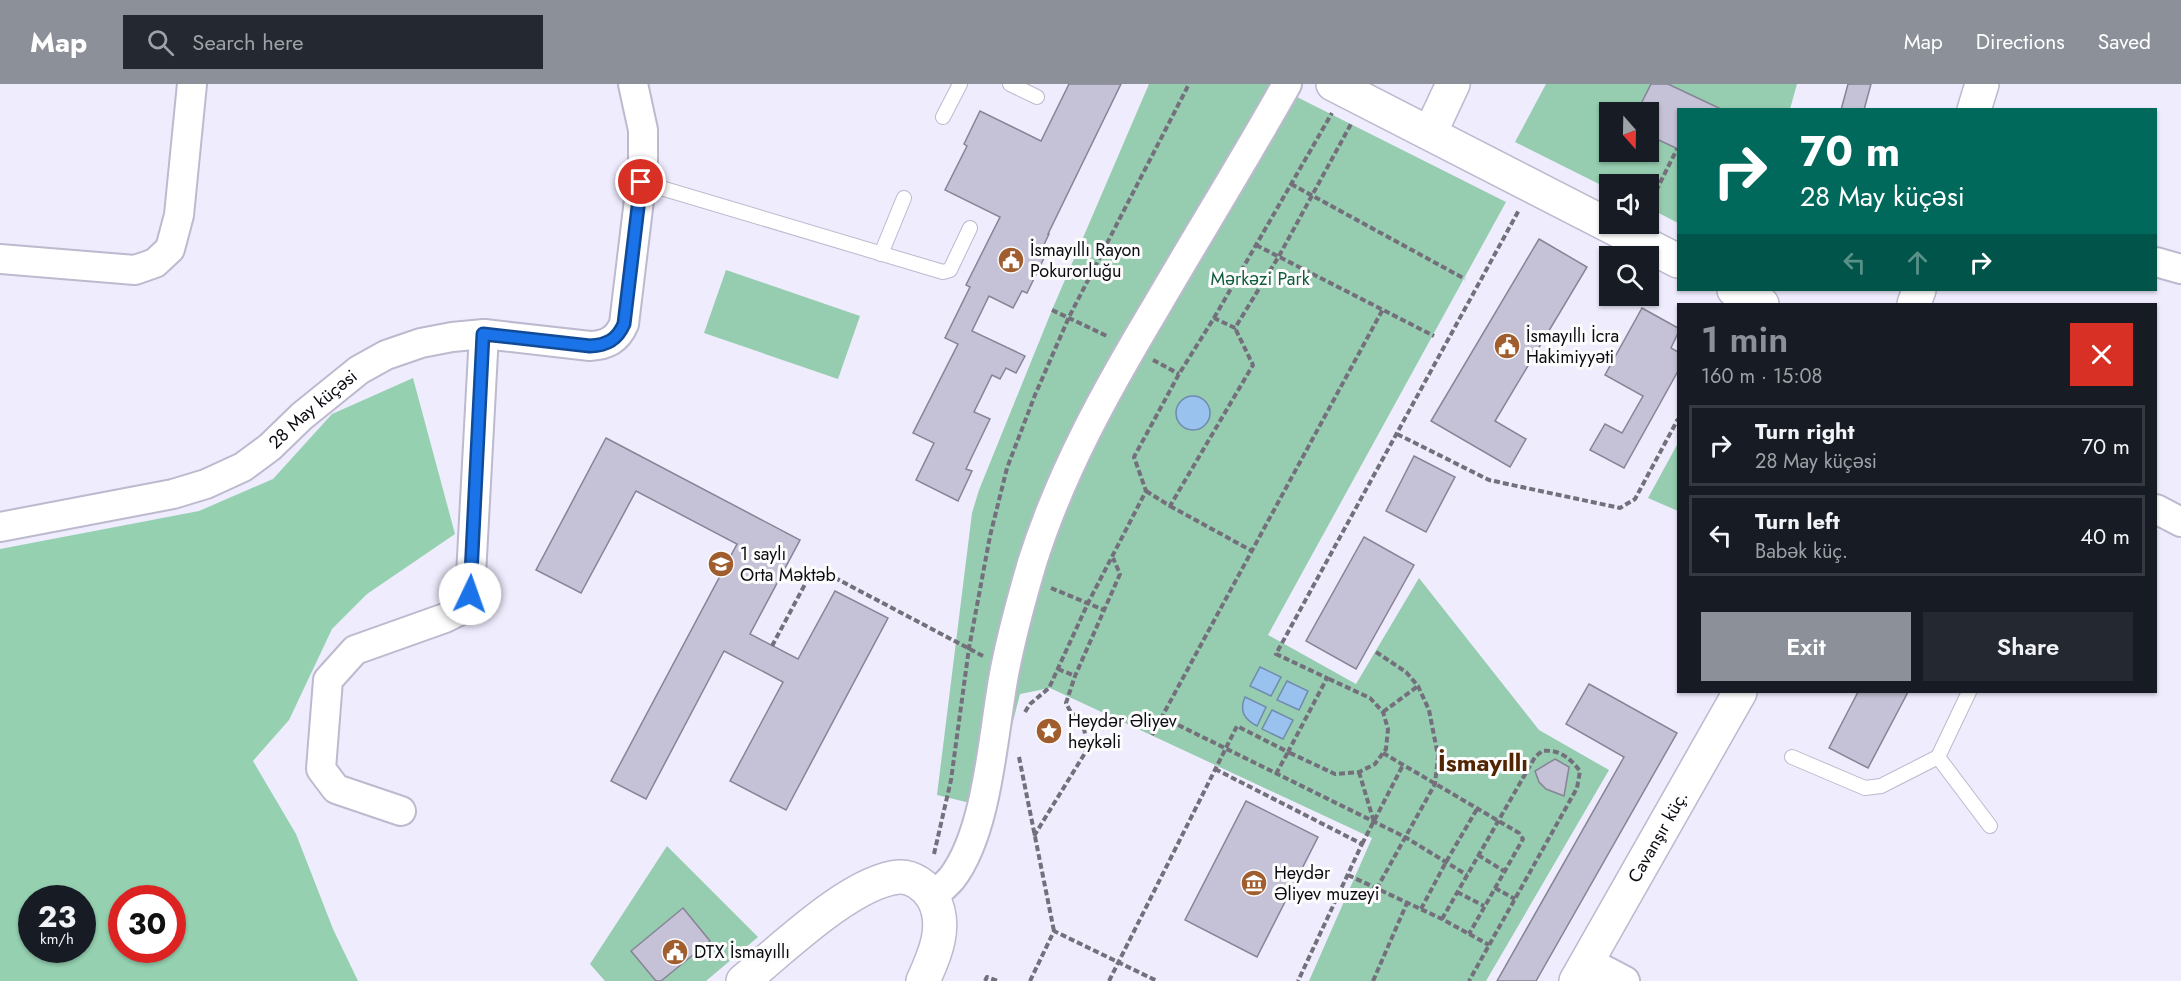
<!DOCTYPE html>
<html lang="en">
<head>
<meta charset="utf-8">
<style>
  body { margin:0; font-family:Jost,sans-serif; background:#242831; color:#f1f3f6; height:100vh; display:flex; flex-direction:column; font-size:22px; white-space:nowrap }
  * { box-sizing:border-box; margin:0 }
  p { font-size:20px; color:#9ea1a6 }
  .icon { flex:none; width:33px; height:33px; fill:none; stroke:currentColor; stroke-width:2; stroke-linecap:round; stroke-linejoin:round }
  .map { position:relative; flex:1; overflow:hidden }
  .side { position:absolute; left:1677px; top:219px; width:480px; height:390px; display:flex; flex-direction:column; background:#171b24; border-radius:0px; box-shadow:0 2px 4px #0004 }
  .side>* { flex:none }
  .guide { position:absolute; left:1677px; top:24px; width:480px; height:183px; border-radius:0px; box-shadow:0 2px 4px #0004; background:#00695c; color:#fff; overflow:hidden }
  .needle { width:39px; rotate:160deg }
  .buttons { position:absolute; left:1599px; top:18px; display:grid; gap:12px }
  .buttons a { display:grid; place-items:center; width:60px; height:60px; border-radius:0px; background:#171b24; box-shadow:0 2px 4px #0004; font-size:30px }
  .speed { position:absolute; left:18px; top:801px; display:flex; gap:12px; font-size:30px; font-weight:700; text-align:center }
  .speed>* { display:grid; place-content:center; width:78px; height:78px; border-radius:50%; background:#171b24; box-shadow:0 2px 4px #0004; line-height:1 }
  .speed small { font-size:15px; font-weight:400 }
  .speed .limit { border:9px solid #d22; background:#fff; color:#111 }
  .pin { position:absolute; display:grid; place-items:center; width:51px; height:51px; color:#fff; margin:-26px; border:3px solid #fff; border-radius:50%; box-shadow:0 2px 6px #0007 }
  .me { position:absolute; width:66px; margin:-33px; rotate:3deg; stroke-linejoin:round; filter:drop-shadow(0 0 4px #0008) }
  .turn { display:flex; align-items:center; gap:21px; height:126px; padding:0 24px; font-size:27px }
  .turn .icon { width:78px; height:78px; stroke-width:2.5 }
  .turn b { display:block; font-size:42px; line-height:51px }
  .lanes { display:flex; align-items:center; height:57px; padding:0 24px; background:#0003; justify-content:center; gap:30px; direction:ltr }
  .lanes .off { opacity:.35 }
  .round { display:grid; place-items:center; flex:none; width:63px; height:63px; border-radius:0px; background:#242831 }
  .overview { display:flex; align-items:center; justify-content:space-between; height:102px; padding:0 24px }
  h1 { font-size:36px; font-weight:600; line-height:45px; color:#8c9099 }
  .cta { display:flex; gap:12px; margin-top:auto; padding:12px 24px }
  .cta a { flex:1; height:69px; border-radius:0px; background:#8c9099; color:#fff; font-size:24px; font-weight:600; line-height:69px; text-align:center }
  .cta a+a { background:#242831; color:#f1f3f6 }
  ul { padding:0; list-style:none }
  li { display:flex; align-items:center; gap:18px; height:81px; margin:0 12px 9px; padding:0 12px; border:3px solid #363941; border-radius:0px }
  li div { flex:1 }
  li b { display:block; font-size:22px }
  li em { font-style:normal }
  header { display:flex; align-items:center; gap:36px; box-sizing:border-box; height:84px; padding:0 30px; background:#8c9099; color:#fff }
  header strong { font-size:28px }
  nav { display:flex; gap:33px; margin-inline-start:auto; font-size:21px }
  .search { width:420px; height:54px; background:#242831; display:flex; align-items:center; gap:15px; box-sizing:border-box; padding:0 21px; border-radius:0px; color:#9ea1a6; font-size:22px }
  .map>svg:first-child { display:block }
</style>
</head>
<body>
<header>
<strong>Map</strong>
<div class="search"><svg class="icon" aria-label="search" viewBox="0 0 24 24"><circle cx="10" cy="10" r="6"/><path d="M15 15l6 6"/></svg>Search here</div>
<nav><a>Map</a><a>Directions</a><a>Saved</a></nav>
</header>
<div class="map">
<svg width="2181" height="897" viewBox="0 0 2181 897">
  <rect width="100%" height="100%" fill="#efecfe"/>
  <g fill="#96ccaf" fill-rule="evenodd">
    <polygon points="1149,0 1271,0 1506,118 1268,551 1356,600 1419,494 1539,646 1609,686 1486,897 1309,897 1372,754 1050,604 1020,610 991,724 937,711 972,429 979,406 1052,226"/>
    <path d="M1546,0h251l-7,25 -112,1v113l-29,-15 -1,-24h-38l-1,5 -94,-47zM1610,28h38v40h-38z"/>
    <polygon points="726,186 860,232 838,295 704,249"/>
    <polygon points="1678,359 1678,427 1648,414"/>
    <polygon points="667,762 758,853 706,897 605,897 590,880"/>
  </g>
  <path fill="#95d1b1" fill-rule="evenodd" d="M413,294l42,156 -88,60 -35,35 -43,91 -36,41 43,73 37,95 25,52h-358v-432l199,-38 74,-32 59,-65zM32,814h50v52h-50zM122,814h50v52h-50z"/>
  <g fill="#9ac2ef" stroke="#708bad" stroke-width="1.5">
    <circle cx="1193" cy="329" r="17"/>
    <polygon points="1260,583 1281,593 1271,612 1250,602"/>
    <polygon points="1287,597 1308,607 1299,626 1277,616"/>
    <path d="M1245,613l21,10 -9,19c-13,-7 -18,-15 -12,-29z"/>
    <polygon points="1272,626 1293,636 1283,655 1262,645"/>
  </g>
  <g fill="#c5c1d6" stroke="#878497" stroke-width="1.5">
    <polygon points="1069,0 1121,0 1048,150 1049,150 1041,167 1046,170 1027,209 1022,207 1013,224 989,212 972,247 1025,272 1016,289 1006,284 1000,295 992,291 974,328 990,335 966,385 972,387 958,417 916,396 934,359 913,349 958,260 945,254 970,203 966,201 1000,133 945,106 967,62 964,60 980,27 1041,57"/>
    <polygon points="1651,0 1668,0 1723,26 1678,26 1678,65 1648,51 1648,28 1637,28"/>
    <polygon points="1848,0 1871,0 1864,26 1841,26"/>
    <polygon points="1539,155 1587,183 1495,337 1526,355 1510,383 1431,337"/>
    <polygon points="1642,224 1678,244 1678,249 1671,264 1678,268 1678,287 1624,384 1590,366 1605,340 1622,349 1643,312 1605,291"/>
    <polygon points="606,354 800,456 750,550 798,575 835,507 888,534 786,726 730,697 783,598 724,567 646,715 611,697 737,460 636,407 581,509 536,486"/>
    <polygon points="1414,372 1455,393 1426,448 1386,427"/>
    <polygon points="1364,453 1414,481 1356,585 1306,557"/>
    <polygon points="1589,600 1677,649 1536,897 1497,897 1624,673 1566,640"/>
    <polygon points="1858,608 1908,608 1868,684 1829,664"/>
    <polygon points="1555,675 1569,683 1564,712 1546,705 1539,698 1535,687"/>
    <polygon points="1246,717 1318,753 1257,873 1185,836"/>
    <polygon points="683,824 710,857 661,897 656,897 631,867"/>
  </g>
  <g fill="none" stroke-linecap="round" stroke-linejoin="round">
    <defs>
      <g id="lane">
        <polyline points="1010,0 1037,13"/>
        <polyline points="943,33 960,0"/>
        <polyline points="641,98 943,188 950,186 970,144"/>
        <polyline points="881,170 904,114"/>
        <polyline points="1969,608 1938,673 1990,742"/>
        <polyline points="1792,673 1865,704 1881,702 1938,673"/>
      </g>
      <g id="street">
        <polyline points="0,175 135,186 155,179 170,165 179,131 192,0"/>
        <polyline points="2156,178 2181,185"/>
        <polyline points="2156,425 2181,438"/>
        <path id="s1" d="M0,443l173,-33 33,-10 37,-17 27,-20 32,-31 57,-46 27,-15 35,-12 31,-6 32,-3 106,12c17,-1 27,-6 34,-22l19,-157v-37l-10,-46"/>
        <polyline points="401,727 336,705 321,685 328,596 355,566 445,534 461,526 470,510 484,250"/>
        <path d="M932,813c7,-6 14,-12 20,-19 37,-48 41,-149 53,-209 7,-35 17,-72 27,-106 29,-92 75,-174 124,-256 43,-74 89,-148 131,-223"/>
        <polyline points="1587,877 1625,897"/>
      </g>
      <g id="secondary">
        <polyline points="1333,0 1678,177"/>
        <polyline points="1974,26 1982,0"/>
        <polyline points="1430,49 1453,0"/>
        <polyline points="1734,206 1762,220"/>
        <polyline points="1914,220 1919,206"/>
        <path d="M743,897c37,-30 108,-100 156,-104 13,-1 27,9 34,21 15,27 2,57 -10,83"/>
        <path id="s2" d="M1576,897l164,-289"/>
      </g>
    </defs>
    <use href="#lane" stroke="#bdb9ce" stroke-width="16"/>
    <use href="#street" stroke="#bdb9ce" stroke-width="32"/>
    <use href="#secondary" stroke="#bdb9ce" stroke-width="36"/>
    <g stroke="#73707c" stroke-width="4" stroke-dasharray="6 3" stroke-linecap="butt">
      <polyline points="1291,100 1465,195"/>
      <polyline points="1648,123 1677,65"/>
      <polyline points="1256,161 1434,252"/>
      <polyline points="1052,226 1109,253"/>
      <polyline points="1214,234 1332,29"/>
      <polyline points="1153,276 1179,290"/>
      <polyline points="1397,350 1489,396 1620,424 1635,415 1678,335"/>
      <polyline points="1146,407 1170,422 1253,281 1235,244"/>
      <polyline points="1170,422 1252,467"/>
      <polyline points="1051,504 1104,526"/>
      <polyline points="772,562 811,489 822,487 983,572"/>
      <polyline points="1376,568 1406,588 1418,602 1429,626 1438,672 1435,700 1377,804"/>
      <polyline points="1058,585 1075,592"/>
      <polyline points="1025,628 1030,620 1049,604 1088,519 1146,407 1134,373 1179,290 1214,234 1235,244 1279,172 1351,40"/>
      <polyline points="1383,628 1418,602"/>
      <polyline points="1162,633 1405,753 1467,791"/>
      <polyline points="1152,651 1383,225"/>
      <polyline points="1383,669 1519,749 1523,755 1469,850"/>
      <polyline points="1019,673 1054,847"/>
      <polyline points="1215,685 1362,760 1298,897"/>
      <polyline points="1359,688 1374,738"/>
      <polyline points="1276,690 1288,668 1335,690 1359,688 1375,680 1386,665 1388,645 1383,628 1370,614 1327,594"/>
      <polyline points="1034,752 1085,669 1086,657 1084,644 1069,625 1066,619 1075,592 1120,490 1113,474"/>
      <polyline points="1362,760 1403,681"/>
      <polyline points="934,770 951,696 969,564 990,452 1007,384 1035,311 1069,233 1189,0"/>
      <polyline points="1478,771 1504,787"/>
      <polyline points="1348,791 1442,835 1489,861"/>
      <polyline points="1495,804 1515,815"/>
      <polyline points="1457,808 1484,822"/>
      <polyline points="1421,825 1446,778 1477,725"/>
      <path d="M1442,835l93,-162 7,-6c17,-2 28,7 38,20l-3,17 -108,193"/>
      <polyline points="985,897 987,893 998,897"/>
      <polyline points="1030,897 1054,847 1157,897"/>
      <polyline points="1109,897 1237,642 1288,668 1327,594 1276,570 1519,126"/>
      <polyline points="1373,897 1407,819"/>
    </g>
    <use href="#lane" stroke="#fff" stroke-width="14"/>
    <use href="#street" stroke="#fff" stroke-width="28"/>
    <use href="#secondary" stroke="#fff" stroke-width="33"/>
  </g>
  <g fill="none" stroke-linecap="round" stroke-linejoin="round">
    <defs>
      <path id="route" d="M470,510l13,-260 107,12c17,-1 27,-6 34,-22l17,-142"/>
    </defs>
    <use href="#route" stroke="#114b97" stroke-width="15"/>
    <use href="#route" stroke="#1a73e8" stroke-width="10"/>
  </g>
  <defs>
    <symbol id="civic-disc" viewBox="-11 -11 22 22"><circle r="9.5" fill="#a05d2d" stroke="#fcfcfc"/><path d="M-.6-6.5H3V-4.5H.6V-3L4-1V1h2V6H-6V1h2V-1L-.6-3ZM-1.2 2.5V6h2.4V2.5Z" fill="#fff"/></symbol>
    <symbol id="school-disc" viewBox="-11 -11 22 22"><circle r="9.5" fill="#a05d2d" stroke="#fcfcfc"/><path d="M0-5L7-2L0 1L-7-2ZM-4 1L0 2.5L4 1V4Q0 6-4 4Z" fill="#fff"/></symbol>
    <symbol id="sight-disc" viewBox="-11 -11 22 22"><circle r="9.5" fill="#a05d2d" stroke="#fcfcfc"/><path d="M0-6L1.8-2.2L6-1.7L2.9 1.2L3.7 5.4L0 3.3L-3.7 5.4L-2.9 1.2L-6-1.7L-1.8-2.2Z" fill="#fff"/></symbol>
    <symbol id="museum-disc" viewBox="-11 -11 22 22"><circle r="9.5" fill="#a05d2d" stroke="#fcfcfc"/><path d="M0-6L6-3V-2H-6V-3ZM-5-1h2V3h-2ZM-1-1h2V3h-2ZM3-1h2V3H3ZM-6 4H6V6H-6Z" fill="#fff"/></symbol>
  </defs>
  <g fill-rule="evenodd">
    <use href="#civic-disc" x="996" y="161" width="30" height="30"/>
    <use href="#civic-disc" x="1492" y="247" width="30" height="30"/>
    <use href="#school-disc" x="706" y="465" width="30" height="30"/>
    <use href="#sight-disc" x="1034" y="632" width="30" height="30"/>
    <use href="#museum-disc" x="1239" y="784" width="30" height="30"/>
    <use href="#civic-disc" x="660" y="853" width="30" height="30"/>
  </g>
  <g text-anchor="middle" stroke-width="6" stroke-linejoin="round" paint-order="stroke">
    <g font-size="18" fill="#0d0b12" stroke="#fcfcfc" text-anchor="start">
      <text x="1030" y="172">İsmayıllı Rayon<tspan x="1030" dy="21">Pokurorluğu</tspan></text>
      <text x="1526" y="258">İsmayıllı İcra<tspan x="1526" dy="21">Hakimiyyəti</tspan></text>
      <text x="740" y="476">1 saylı<tspan x="740" dy="21">Orta Məktəb</tspan></text>
      <text x="1068" y="643">Heydər Əliyev<tspan x="1068" dy="21">heykəli</tspan></text>
      <text x="1274" y="795">Heydər<tspan x="1274" dy="21">Əliyev muzeyi</tspan></text>
      <text x="694" y="874">DTX İsmayıllı</text>
    </g>
    <g font-size="18" fill="#125b3e" stroke="#fcfcfc">
      <text x="1260" y="201">Mərkəzi Park</text>
    </g>
    <g font-size="18" fill="#0d0b12" stroke="#fcfcfc">
      <text dy="6" stroke="none"><textPath href="#s1" startOffset="342">28 May küçəsi</textPath></text>
      <text dy="6" stroke="none"><textPath href="#s2" startOffset="166">Cavanşır küç.</textPath></text>
    </g>
    <g font-size="24" font-weight="bold" fill="#512501" stroke="#fcfcfc">
      <text x="1483" y="687">İsmayıllı</text>
    </g>
  </g>
</svg>
<div class="buttons">
<a><svg class="needle" viewBox="-14 -14 28 28"><path d="M0-13l5 13h-10z" fill="#e53935"/><path d="M0 13l5-13h-10z" fill="#9ea1a6"/></svg></a>
<a><svg class="icon" aria-label="sound" viewBox="0 0 24 24"><path d="M4 9h4l5-4v14l-5-4H4zM17 9q2 3 0 6"/></svg></a>
<a><svg class="icon" aria-label="search" viewBox="0 0 24 24"><circle cx="10" cy="10" r="6"/><path d="M15 15l6 6"/></svg></a>
</div>
<div class="speed"><div>23<small>km/h</small></div><div class="limit">30</div></div>
<div class="pin" style="left:641px;top:98px;background:#d93025"><svg class="icon" aria-label="arrive" viewBox="0 0 24 24"><path d="M6 21V4h12l-3 4 3 4H6"/></svg></div>
<svg class="me" style="left:470px;top:510px" viewBox="-20 -20 40 40"><circle r="19" fill="#fff"/><path d="M0-13L10 11 0 6-10 11z" fill="#1a73e8"/></svg>
<div class="guide">
<div class="turn"><svg class="icon" aria-label="right" viewBox="0 0 24 24"><path d="M7 20v-9h11M14 6l5 5-5 5"/></svg><div><b>70 m</b>28 May küçəsi</div></div>
<div class="lanes"><svg class="icon off" aria-label="left" viewBox="0 0 24 24"><path d="M17 20v-9H6M10 6l-5 5 5 5"/></svg><svg class="icon off" aria-label="ahead" viewBox="0 0 24 24"><path d="M12 20V5M6 11l6-6 6 6"/></svg><svg class="icon" aria-label="right" viewBox="0 0 24 24"><path d="M7 20v-9h11M14 6l5 5-5 5"/></svg></div>
</div>
<section class="side">
<div class="overview"><div><h1>1 min</h1><p>160 m · 15:08</p></div><a class="round" style="background:#d93025;color:#fff"><svg class="icon" aria-label="close" viewBox="0 0 24 24"><path d="M6 6l12 12M18 6L6 18"/></svg></a></div>
<ul>
<li><svg class="icon" aria-label="right" viewBox="0 0 24 24"><path d="M7 20v-9h11M14 6l5 5-5 5"/></svg><div><b>Turn right</b><p>28 May küçəsi</p></div><em>70 m</em></li>
<li><svg class="icon" aria-label="left" viewBox="0 0 24 24"><path d="M17 20v-9H6M10 6l-5 5 5 5"/></svg><div><b>Turn left</b><p>Babək küç.</p></div><em>40 m</em></li>
</ul>
<div class="cta"><a>Exit</a><a>Share</a></div>
</section>
</div>
</body>
</html>
